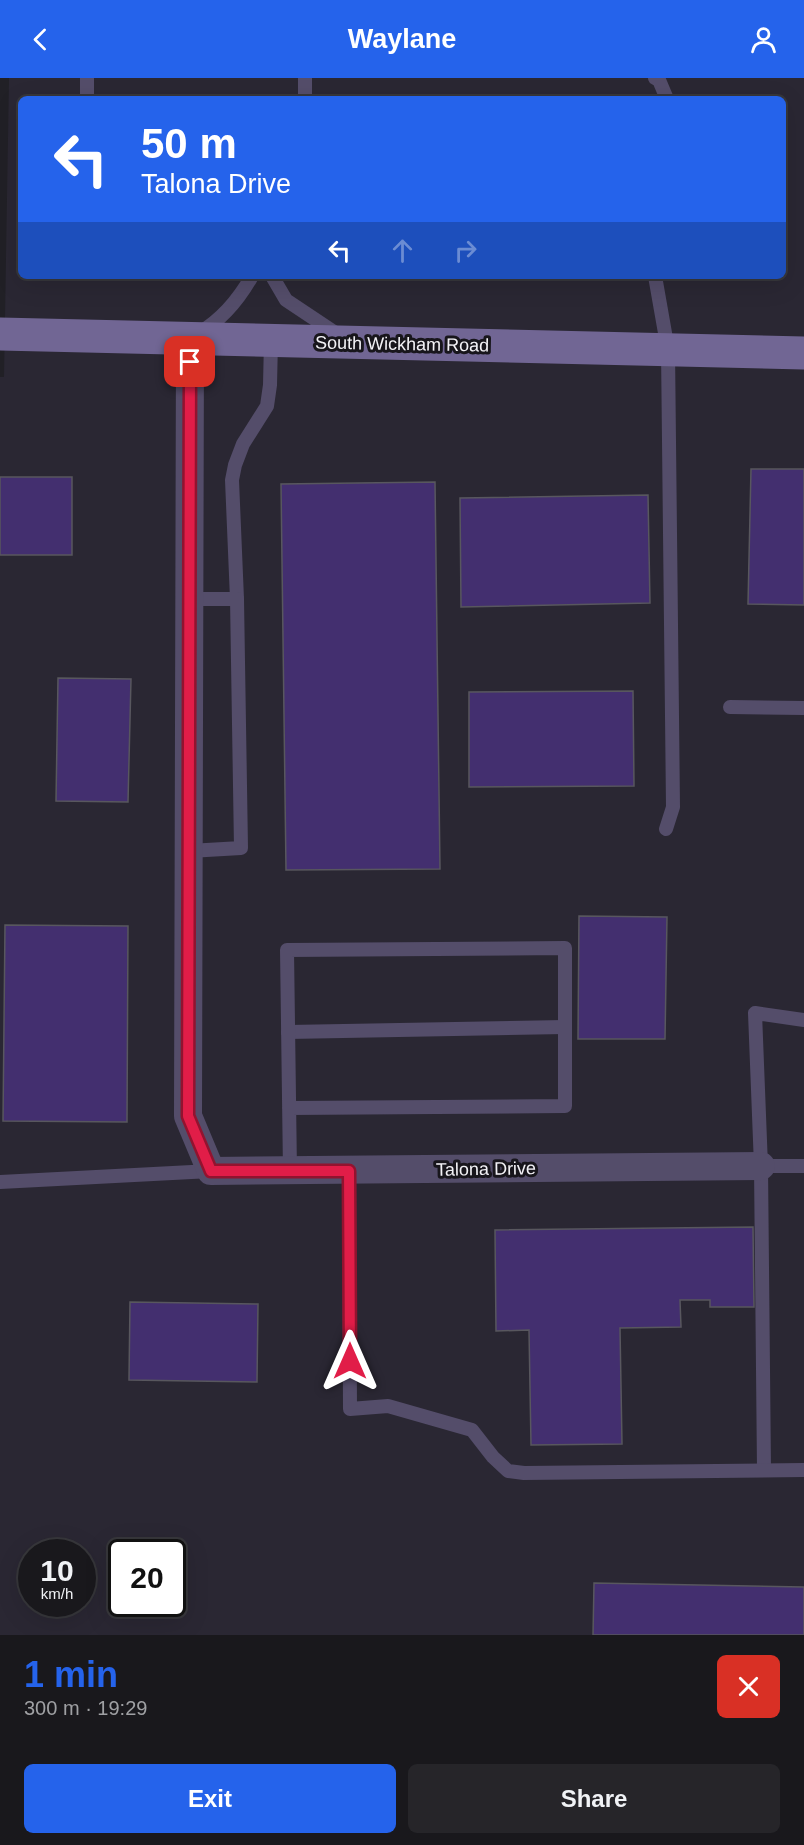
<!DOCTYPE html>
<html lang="en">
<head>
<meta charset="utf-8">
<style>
  body { margin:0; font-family:Helvetica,sans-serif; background:#262529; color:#f1f3f6; height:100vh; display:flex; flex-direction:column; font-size:22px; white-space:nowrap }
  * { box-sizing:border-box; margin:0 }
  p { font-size:20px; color:#9fa0a3 }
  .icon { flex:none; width:33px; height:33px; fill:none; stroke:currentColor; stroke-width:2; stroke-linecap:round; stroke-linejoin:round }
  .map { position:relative; height:1557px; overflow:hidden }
  .details { display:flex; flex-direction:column; background:#19181c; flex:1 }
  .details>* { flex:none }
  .banner { position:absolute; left:18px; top:18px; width:768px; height:183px; border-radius:9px; box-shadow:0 6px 24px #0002,0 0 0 2px #37373b; background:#2563eb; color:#fff; overflow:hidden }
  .speed { position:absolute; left:18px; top:1461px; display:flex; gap:12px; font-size:30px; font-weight:700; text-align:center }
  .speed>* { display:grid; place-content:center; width:78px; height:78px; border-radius:50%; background:#19181c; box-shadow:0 6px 24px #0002,0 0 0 2px #37373b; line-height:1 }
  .speed small { font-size:15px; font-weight:400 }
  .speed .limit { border:3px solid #111; border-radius:9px; background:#fff; color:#111 }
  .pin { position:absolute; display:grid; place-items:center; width:51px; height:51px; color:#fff; margin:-26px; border-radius:12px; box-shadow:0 3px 9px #0006 }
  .me { position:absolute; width:66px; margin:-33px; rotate:0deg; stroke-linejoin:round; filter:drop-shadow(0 0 4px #0008) }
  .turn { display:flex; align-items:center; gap:21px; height:126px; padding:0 24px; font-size:27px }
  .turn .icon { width:78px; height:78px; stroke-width:2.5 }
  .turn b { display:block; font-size:42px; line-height:51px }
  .lanes { display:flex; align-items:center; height:57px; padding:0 24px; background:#0003; justify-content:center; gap:30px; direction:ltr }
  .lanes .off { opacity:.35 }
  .round { display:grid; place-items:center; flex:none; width:63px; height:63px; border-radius:9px; background:#262529 }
  .summary { display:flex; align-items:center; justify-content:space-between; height:102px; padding:0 24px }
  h1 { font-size:36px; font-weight:600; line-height:45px; color:#2563eb }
  .action { display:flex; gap:12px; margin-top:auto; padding:12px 24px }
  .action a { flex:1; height:69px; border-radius:9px; background:#2563eb; color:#fff; font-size:24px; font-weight:600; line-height:69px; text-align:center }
  .action a+a { background:#262529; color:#f1f3f6 }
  header { display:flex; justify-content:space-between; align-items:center; height:78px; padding:0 24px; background:#2563eb; color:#fff; font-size:27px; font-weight:600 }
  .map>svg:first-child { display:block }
</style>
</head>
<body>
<header><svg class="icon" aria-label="back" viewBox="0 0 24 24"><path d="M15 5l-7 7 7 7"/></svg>Waylane<svg class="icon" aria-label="person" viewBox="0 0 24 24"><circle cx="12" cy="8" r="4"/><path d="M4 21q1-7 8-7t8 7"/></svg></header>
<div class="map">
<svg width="804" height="1557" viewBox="0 0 804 1557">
  <rect width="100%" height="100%" fill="#212026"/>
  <path fill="#2a2733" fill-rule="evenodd" d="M9,0h795v1557h-804v-1258h4zM21,21h762v177h-762zM32,1474h50v52h-50zM122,1474h50v52h-50z"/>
  <g fill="#432f6f" stroke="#58575e" stroke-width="1.5">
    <polygon points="751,391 804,391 804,527 748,526"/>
    <rect x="0" y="399" width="72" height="78"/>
    <polygon points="435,404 440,791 286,792 281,406"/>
    <polygon points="648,417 650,525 461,529 460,420"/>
    <polygon points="58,600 131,601 128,724 56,723"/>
    <polygon points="633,613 634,708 469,709 469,614"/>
    <polygon points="579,838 667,839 665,961 578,961"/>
    <polygon points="5,847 128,848 127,1044 3,1043"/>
    <polygon points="753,1149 754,1229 710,1229 710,1222 680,1222 681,1249 620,1250 622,1366 531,1367 529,1252 496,1253 495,1152"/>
    <polygon points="130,1224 258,1226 257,1304 129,1302"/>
    <polygon points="594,1505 804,1509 804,1557 593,1557"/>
  </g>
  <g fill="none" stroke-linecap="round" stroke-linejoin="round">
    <g stroke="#544d6a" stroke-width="14">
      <polyline points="87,0 87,21"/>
      <polyline points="655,0 659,2 667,21"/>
      <polyline points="305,21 305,0"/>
      <polyline points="272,198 286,222 337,256"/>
      <polyline points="655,198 668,272 673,729 666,751"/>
      <path d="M199,255c24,-14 40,-34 53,-57"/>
      <polyline points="237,521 232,402 235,387 243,366 267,328 270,307 271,263"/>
      <polyline points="730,629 804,630"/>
      <polyline points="189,773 241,770 237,521 189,521"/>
      <polyline points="804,942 755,935 761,1088 804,1088"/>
      <polyline points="288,954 565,949"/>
      <polyline points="289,1030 565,1028 565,870 287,872 290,1093"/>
      <polyline points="761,1088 764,1392"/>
      <polyline points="349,1093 350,1331 388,1328 472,1352 493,1379 508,1393 524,1395 804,1392"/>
      <polyline points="0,1104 211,1093"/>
    </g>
    <polyline stroke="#544d6a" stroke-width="28" points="190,261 188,1038 211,1093 761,1088"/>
    <polyline stroke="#716694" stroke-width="33" points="0,256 804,275"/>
  </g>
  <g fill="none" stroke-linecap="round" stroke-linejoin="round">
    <defs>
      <polyline id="route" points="190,284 188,1038 211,1093 349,1093 350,1283"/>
    </defs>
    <use href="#route" stroke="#92132f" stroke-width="15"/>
    <use href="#route" stroke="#e11d48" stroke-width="10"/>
  </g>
  <g text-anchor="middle" stroke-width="6" stroke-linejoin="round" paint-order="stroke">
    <g font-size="18" fill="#f3f2f6" stroke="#18161c">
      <text transform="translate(402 266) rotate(1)" y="6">South Wickham Road</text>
      <text transform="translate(486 1091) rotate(-1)" y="6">Talona Drive</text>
    </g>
  </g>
</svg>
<div class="speed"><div>10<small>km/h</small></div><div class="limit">20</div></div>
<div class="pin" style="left:190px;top:284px;background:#d93025"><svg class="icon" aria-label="arrive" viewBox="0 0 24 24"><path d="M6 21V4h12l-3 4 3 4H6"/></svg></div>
<svg class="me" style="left:350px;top:1283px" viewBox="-20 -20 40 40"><path d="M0-17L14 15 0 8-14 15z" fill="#e11d48" stroke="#fff" stroke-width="4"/></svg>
<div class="banner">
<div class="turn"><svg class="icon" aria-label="left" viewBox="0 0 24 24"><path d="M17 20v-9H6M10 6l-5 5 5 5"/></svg><div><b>50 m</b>Talona Drive</div></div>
<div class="lanes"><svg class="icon" aria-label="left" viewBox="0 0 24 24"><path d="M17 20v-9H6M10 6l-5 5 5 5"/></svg><svg class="icon off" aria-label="ahead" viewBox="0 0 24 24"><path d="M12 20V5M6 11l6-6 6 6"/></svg><svg class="icon off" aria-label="right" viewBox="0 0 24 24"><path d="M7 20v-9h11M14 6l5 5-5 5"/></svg></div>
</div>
</div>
<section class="details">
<div class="summary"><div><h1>1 min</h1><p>300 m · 19:29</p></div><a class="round" style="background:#d93025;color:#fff"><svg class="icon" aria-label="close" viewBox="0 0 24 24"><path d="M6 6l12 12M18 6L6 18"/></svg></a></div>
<div class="action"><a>Exit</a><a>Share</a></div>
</section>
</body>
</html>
